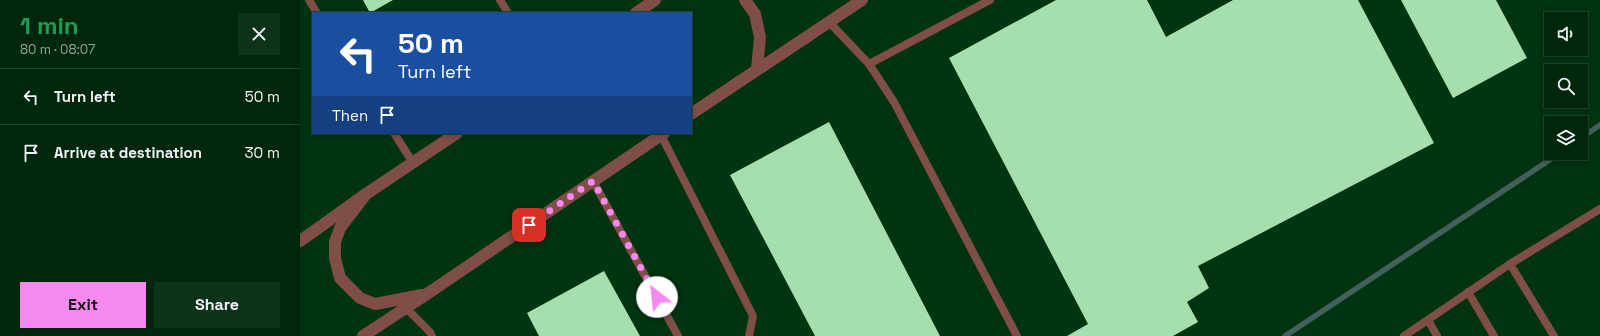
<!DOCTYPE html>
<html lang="en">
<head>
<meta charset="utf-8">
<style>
  body { margin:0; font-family:"Space Grotesk",sans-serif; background:#0e321a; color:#f1f3f6; height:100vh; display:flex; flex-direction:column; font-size:15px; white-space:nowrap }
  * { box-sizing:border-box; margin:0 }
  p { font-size:13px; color:#95a59d }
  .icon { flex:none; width:22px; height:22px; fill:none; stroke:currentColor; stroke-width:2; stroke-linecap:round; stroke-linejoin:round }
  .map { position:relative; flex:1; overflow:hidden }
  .panel { display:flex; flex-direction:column; background:#00260c; width:300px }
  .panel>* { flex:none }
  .hud { position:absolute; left:12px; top:12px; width:380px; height:122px; border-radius:0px; box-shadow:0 2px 6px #0003,0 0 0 1px #22432d; background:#1a4fa0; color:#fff; overflow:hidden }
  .fabs { position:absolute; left:1244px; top:12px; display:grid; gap:8px }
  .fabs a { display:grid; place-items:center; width:44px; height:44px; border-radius:0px; background:#00260c; box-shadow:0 2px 6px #0003,0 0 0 1px #22432d; font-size:20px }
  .pin { position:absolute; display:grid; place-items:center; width:34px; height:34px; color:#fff; margin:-17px; border-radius:8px; box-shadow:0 2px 6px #0006 }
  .me { position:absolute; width:44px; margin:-22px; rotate:331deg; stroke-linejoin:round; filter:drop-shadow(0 0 3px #0008) }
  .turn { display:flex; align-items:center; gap:14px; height:84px; padding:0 20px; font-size:18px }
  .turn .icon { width:52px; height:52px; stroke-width:2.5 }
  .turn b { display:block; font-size:28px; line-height:34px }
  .then { display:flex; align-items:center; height:38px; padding:0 20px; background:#0003; gap:8px; font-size:15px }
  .round { display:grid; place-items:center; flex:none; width:42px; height:42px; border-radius:0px; background:#0e321a }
  .headline { display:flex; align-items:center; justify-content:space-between; height:68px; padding:0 20px }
  h1 { font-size:24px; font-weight:800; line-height:30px; color:#1e9e55 }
  .cta { display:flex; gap:8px; margin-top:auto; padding:8px 20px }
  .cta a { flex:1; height:46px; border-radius:0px; background:#f589ef; color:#111; font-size:16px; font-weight:800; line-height:46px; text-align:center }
  .cta a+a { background:#0e321a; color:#f1f3f6 }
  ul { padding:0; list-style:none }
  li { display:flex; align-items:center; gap:12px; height:56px; padding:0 20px; border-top:1px solid #22432d }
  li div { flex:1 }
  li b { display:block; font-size:15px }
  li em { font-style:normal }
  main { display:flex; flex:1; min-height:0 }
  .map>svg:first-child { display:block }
</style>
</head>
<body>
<main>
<section class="panel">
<div class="headline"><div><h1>1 min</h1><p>80 m · 08:07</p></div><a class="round"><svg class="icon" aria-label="close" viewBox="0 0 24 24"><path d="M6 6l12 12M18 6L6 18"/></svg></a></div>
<ul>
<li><svg class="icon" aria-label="left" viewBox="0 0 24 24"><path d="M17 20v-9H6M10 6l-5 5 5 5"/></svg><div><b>Turn left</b></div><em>50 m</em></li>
<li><svg class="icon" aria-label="arrive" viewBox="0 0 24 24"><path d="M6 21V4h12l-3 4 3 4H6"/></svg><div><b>Arrive at destination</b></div><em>30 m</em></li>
</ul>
<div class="cta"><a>Exit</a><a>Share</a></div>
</section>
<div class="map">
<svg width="1300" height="336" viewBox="0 0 1300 336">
  <rect width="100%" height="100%" fill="#003310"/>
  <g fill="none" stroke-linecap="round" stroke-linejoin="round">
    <g stroke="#445f5c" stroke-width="5.5">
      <polyline points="1281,138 1300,125"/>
      <polyline points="985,336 1260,153"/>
    </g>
  </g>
  <g fill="#a5dfae">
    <polygon points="63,0 93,0 70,13"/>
    <polygon points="756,0 847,0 866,37 933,0 1058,0 1134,143 898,266 909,288 887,302 898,322 873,336 767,336 788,324 649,58"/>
    <polygon points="1101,0 1196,0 1227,58 1153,98"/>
    <polygon points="529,122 640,336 515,336 430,175"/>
    <polygon points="304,271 340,336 239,336 227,313"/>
  </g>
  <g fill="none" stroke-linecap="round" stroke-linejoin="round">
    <g stroke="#7e4e47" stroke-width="8">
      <polyline points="9,0 17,13"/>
      <polyline points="200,0 208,13"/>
      <polyline points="529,22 569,64 594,102 717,336"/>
      <polyline points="569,64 690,0"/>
      <polyline points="94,133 113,163"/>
      <polyline points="361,135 453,316 449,336"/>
      <polyline points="293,181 378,336"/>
      <polyline points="1210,264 1254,336"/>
      <polyline points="1168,292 1194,336"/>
      <polyline points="106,308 130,332 132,336"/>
      <polyline points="1128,320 1137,336"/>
      <polyline points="1104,336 1210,264 1300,209"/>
    </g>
    <g stroke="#7e4e47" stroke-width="12">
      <polyline points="445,0 455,14 460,37 457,69"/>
      <polyline points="336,13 355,0"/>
      <polyline points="391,114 562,0"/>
      <polyline points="66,194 40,228 35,242 35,258 40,278 60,298 75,304 122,295"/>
      <polyline points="0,241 66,194 157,133"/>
      <polyline points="63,336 127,294 364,133"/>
    </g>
  </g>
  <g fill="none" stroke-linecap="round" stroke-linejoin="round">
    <polyline stroke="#f589ef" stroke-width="7" stroke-dasharray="0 12.6" points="229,225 293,181 357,297"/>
  </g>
</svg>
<div class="fabs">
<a><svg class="icon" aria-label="sound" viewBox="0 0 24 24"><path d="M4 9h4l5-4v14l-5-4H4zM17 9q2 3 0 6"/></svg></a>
<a><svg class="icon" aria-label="search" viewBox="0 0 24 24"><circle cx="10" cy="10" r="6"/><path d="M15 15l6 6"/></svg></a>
<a><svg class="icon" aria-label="layers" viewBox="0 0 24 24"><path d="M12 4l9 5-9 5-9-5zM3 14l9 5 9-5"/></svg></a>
</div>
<div class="pin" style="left:229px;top:225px;background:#d93025"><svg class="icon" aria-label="arrive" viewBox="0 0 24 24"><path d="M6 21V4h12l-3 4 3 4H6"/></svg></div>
<svg class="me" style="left:357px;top:297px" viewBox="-20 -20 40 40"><circle r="19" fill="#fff"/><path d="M0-13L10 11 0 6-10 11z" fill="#f589ef"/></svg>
<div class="hud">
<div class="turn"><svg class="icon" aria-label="left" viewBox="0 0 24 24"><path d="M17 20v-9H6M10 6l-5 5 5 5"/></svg><div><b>50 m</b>Turn left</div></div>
<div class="then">Then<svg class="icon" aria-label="arrive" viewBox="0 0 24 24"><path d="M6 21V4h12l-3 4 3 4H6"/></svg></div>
</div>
</div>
</main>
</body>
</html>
